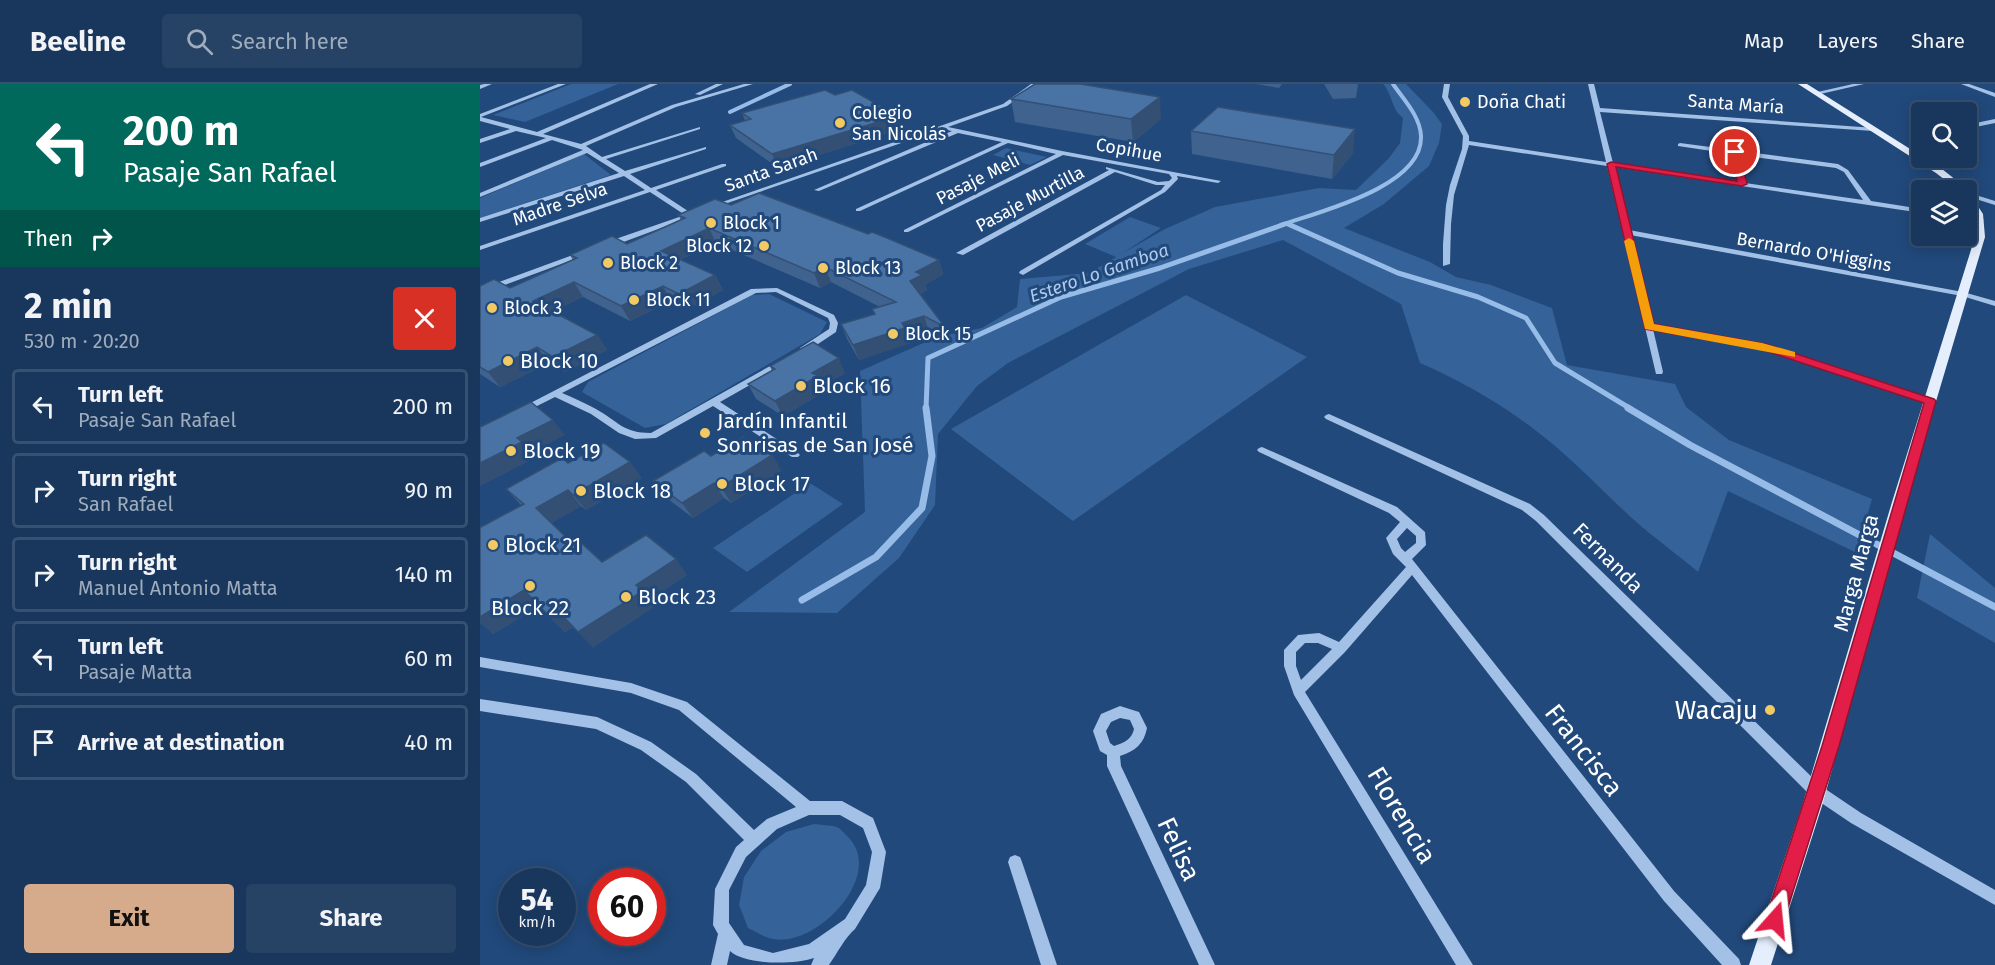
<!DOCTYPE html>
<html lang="en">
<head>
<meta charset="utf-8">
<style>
  body { margin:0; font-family:"Fira Sans",sans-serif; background:#264265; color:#f1f3f6; height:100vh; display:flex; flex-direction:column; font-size:22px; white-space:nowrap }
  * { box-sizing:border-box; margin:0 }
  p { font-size:20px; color:#9facbb }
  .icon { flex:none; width:33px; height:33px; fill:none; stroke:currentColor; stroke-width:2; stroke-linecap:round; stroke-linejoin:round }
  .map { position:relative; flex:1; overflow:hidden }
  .drawer { display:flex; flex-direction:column; background:#19375c; width:480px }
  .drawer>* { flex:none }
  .guide { background:#00695c; color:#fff; overflow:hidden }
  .tools { position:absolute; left:1431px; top:18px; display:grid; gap:12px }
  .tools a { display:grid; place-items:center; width:66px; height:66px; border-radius:6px; background:#19375c; box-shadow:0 3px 15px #0003,0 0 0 2px #375172; font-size:30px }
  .speed { position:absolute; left:18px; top:784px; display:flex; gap:12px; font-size:30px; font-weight:700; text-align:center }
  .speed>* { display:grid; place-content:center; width:78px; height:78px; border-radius:50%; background:#19375c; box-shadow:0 3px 15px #0003,0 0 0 2px #375172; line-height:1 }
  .speed small { font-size:15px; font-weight:400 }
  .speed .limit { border:9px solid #d22; background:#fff; color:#111 }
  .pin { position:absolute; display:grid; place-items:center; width:51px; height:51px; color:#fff; margin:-26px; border:3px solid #fff; border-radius:50%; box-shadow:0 2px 6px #0007 }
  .me { position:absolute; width:66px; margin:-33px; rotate:18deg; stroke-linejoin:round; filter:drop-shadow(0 0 4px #0008) }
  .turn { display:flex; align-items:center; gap:21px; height:126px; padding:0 24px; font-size:27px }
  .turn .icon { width:78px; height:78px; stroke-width:2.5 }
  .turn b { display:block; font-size:42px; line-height:51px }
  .then { display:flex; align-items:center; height:57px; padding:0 24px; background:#0003; gap:12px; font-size:22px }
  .round { display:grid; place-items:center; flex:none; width:63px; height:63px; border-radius:6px; background:#264265 }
  .overview { display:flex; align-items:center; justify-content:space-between; height:102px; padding:0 24px }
  h1 { font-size:36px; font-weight:700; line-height:45px }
  .cta { display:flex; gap:12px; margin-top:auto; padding:12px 24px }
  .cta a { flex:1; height:69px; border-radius:6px; background:#d6ab8b; color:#111; font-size:24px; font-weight:700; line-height:69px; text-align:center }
  .cta a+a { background:#264265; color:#f1f3f6 }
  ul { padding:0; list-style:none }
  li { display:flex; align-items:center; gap:18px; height:75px; margin:0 12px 9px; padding:0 12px; border:3px solid #375172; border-radius:6px }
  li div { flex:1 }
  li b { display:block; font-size:22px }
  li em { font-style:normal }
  header { display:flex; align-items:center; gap:36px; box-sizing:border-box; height:84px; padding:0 30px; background:#19375c; border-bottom:2px solid #375172 }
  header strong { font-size:28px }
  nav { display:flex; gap:33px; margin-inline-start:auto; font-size:21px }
  .search { width:420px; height:54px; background:#264265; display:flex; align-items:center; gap:15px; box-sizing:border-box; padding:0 21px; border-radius:6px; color:#9facbb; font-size:22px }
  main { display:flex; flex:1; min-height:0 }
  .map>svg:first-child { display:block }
</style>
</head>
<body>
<header>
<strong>Beeline</strong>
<div class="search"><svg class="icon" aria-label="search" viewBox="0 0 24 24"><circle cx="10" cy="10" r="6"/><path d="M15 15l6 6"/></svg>Search here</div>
<nav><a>Map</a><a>Layers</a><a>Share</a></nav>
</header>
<main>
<section class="drawer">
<div class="guide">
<div class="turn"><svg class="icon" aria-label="left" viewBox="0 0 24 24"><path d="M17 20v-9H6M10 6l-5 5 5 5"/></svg><div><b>200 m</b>Pasaje San Rafael</div></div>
<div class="then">Then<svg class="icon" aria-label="right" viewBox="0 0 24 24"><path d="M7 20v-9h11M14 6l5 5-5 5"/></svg></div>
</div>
<div class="overview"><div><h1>2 min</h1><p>530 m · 20:20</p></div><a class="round" style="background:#d93025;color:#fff"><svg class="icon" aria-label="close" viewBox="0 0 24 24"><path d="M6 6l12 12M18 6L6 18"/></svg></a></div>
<ul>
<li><svg class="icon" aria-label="left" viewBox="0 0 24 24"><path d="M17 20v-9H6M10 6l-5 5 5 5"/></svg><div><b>Turn left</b><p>Pasaje San Rafael</p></div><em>200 m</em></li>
<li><svg class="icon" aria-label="right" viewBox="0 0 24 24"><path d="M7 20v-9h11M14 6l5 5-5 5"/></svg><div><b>Turn right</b><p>San Rafael</p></div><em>90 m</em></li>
<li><svg class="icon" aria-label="right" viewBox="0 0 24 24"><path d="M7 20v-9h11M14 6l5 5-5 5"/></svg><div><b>Turn right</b><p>Manuel Antonio Matta</p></div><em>140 m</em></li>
<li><svg class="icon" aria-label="left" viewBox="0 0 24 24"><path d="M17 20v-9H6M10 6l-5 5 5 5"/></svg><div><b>Turn left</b><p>Pasaje Matta</p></div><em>60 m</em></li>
<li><svg class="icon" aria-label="arrive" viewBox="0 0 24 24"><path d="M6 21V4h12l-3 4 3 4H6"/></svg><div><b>Arrive at destination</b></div><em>40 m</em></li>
</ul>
<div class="cta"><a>Exit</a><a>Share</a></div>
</section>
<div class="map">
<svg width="1515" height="881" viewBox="0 0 1515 881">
  <rect width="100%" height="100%" fill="#21497b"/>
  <g fill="#346299">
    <polygon points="91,0 138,0 45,38 13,31"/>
    <path d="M903,0h23l27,28 9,12 -3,19 -10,23 -45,38 -40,24 86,34 26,15 35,8 61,23 15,57 108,19 11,23 43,33 143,59 -15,54 -129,-62 -30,81c-21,-18 -44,-34 -64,-52 -33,-30 -63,-63 -99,-90 -35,-27 -74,-49 -115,-67l-19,-59 -118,-64 -94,29 -181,94 -31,23 -39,48 -3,71 -36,53 -62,55 -108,-1 136,-100 -5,-141 77,-34 45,-9 35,-21 3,-28 69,-6 27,-16 -31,-13 45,-27 31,11 -38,25 42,-24 50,-22 104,-19 37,2 33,-32 11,-15 3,-25c-12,-9 -10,-23 -20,-34z"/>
    <polygon points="526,64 567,73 550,81 513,71"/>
    <polygon points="104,70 131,91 0,134 0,114"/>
    <polygon points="289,210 347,238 340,250 186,340 165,344 102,308 108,298 272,211"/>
    <polygon points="706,211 827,273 593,437 471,345"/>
    <polygon points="330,399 363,420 267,488 233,464"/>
    <polygon points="1450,450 1515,504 1515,559 1437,514"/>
    <path d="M334,740c7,1 16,1 23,3 4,2 7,6 10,9 41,38 -33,116 -78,102 -7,-2 -14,-7 -21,-10l-9,-23 5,-28 17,-26 25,-19z"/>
  </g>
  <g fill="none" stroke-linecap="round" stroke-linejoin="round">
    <g stroke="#97bce7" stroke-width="4">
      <polyline points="250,28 310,0"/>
      <polyline points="808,140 811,141"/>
      <path d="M801,141c37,-13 142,-38 140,-89 -1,-20 -17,-36 -28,-52"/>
    </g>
    <g stroke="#97bce7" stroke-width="5">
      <polyline points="808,140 918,189 998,213 1046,234 1075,279 1151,325"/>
      <polyline points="446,325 448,274 581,213 680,184 805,140"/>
    </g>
    <g stroke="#97bce7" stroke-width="7">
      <polyline points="1148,324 1210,361 1515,523"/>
      <polyline points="322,516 396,473 442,424 452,372 446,324"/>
    </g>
    <g fill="#a3c1e6" fill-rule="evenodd">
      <polygon points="4,0 12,0 0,5 0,1"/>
      <polygon points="78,0 86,0 1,33 57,48 170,0 178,0 63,50 101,60 192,21 264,0 273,0 196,23 106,62 122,73 220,43 220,45 126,75 145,87 226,63 226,65 150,90 171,104 242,80 246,80 246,82 176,106 211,129 216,129 216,131 130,163 124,163 124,159 205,131 170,108 0,166 0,162 165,106 144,92 0,138 0,134 139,89 107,69 0,113 0,109 103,66 72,56 0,83 0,79 66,54 36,47 0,59 0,55 30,45 0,37 0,30"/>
      <polygon points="236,0 243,0 220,11 215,10"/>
      <polygon points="551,0 557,0 527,22 468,43 582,67 741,97 738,99 697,92 698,95 685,108 543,191 539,189 540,187 681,106 685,101 676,101 635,88 483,171 476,169 629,86 626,85 626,83 678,98 689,97 692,94 689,90 583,71 428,148 424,148 424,146 576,70 528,59 380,127 376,127 376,125 522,58 478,49 339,107 334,106 472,47 462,45 233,124 228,123 523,20"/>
      <path d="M964,0h6l-2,13 21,39v5l137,21 -18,-78h6l6,24 275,20 1,1 -3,2 -273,-19 13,51 125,19 -6,-28 -54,-8v-2l2,-1 158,21 10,6 23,31 51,8v4l-308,-46 15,63 334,62 32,9v5l-33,-10 -332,-61 22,89 113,20 168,55 2,2 -5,3 -3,-1 -167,-55 -107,-19 10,43 -1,2h-6l-49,-208 -138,-21 -15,50 -3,29 -1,40 -7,2v-22l3,-39 4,-20 12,-36 1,-13 -21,-39zM1259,71l97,13 8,4 19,28 -118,-17z"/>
      <polygon points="1373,0 1384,0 1336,11 1333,9"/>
      <polygon points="1481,0 1489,0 1515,9 1515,13"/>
      <polygon points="1515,35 1515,39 1486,45 1486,41"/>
      <polygon points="1486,108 1515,117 1515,121 1486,112"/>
      <polygon points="1486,132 1504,136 1501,138 1486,136"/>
      <polygon points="101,168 108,170 0,210 0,205"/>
      <path d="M297,204l57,27 4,8 -2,9 -30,20h-6v-4l29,-19 1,-6 -2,-5 -52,-26 -20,1 -194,100c12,5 23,10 34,16 23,13 27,24 55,24l128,-72h6v4l-65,37 78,51 2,2 -2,2h-6l-79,-51 -57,32 -21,1 -16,-6 -28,-19 -36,-17 -30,15h-6l-2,-2 234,-121z"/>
      <polygon points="849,330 1050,420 1064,431 1341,702 1381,729 1515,806 1515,821 1371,739 1331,712 1056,437 1042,426 846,335 844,333 846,331"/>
      <path d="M782,363l135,60 28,25 1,13 -14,14 262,332 65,68 2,6h-19l-58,-64 -252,-326 -67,77 -40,40 168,273h-17l-162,-270 -10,-29v-16l14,-15 21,-2 20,9 67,-75 -13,-13 -7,-16 14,-16 -11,-9 -130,-61 -2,-2 2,-2zM927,444l9,8v7l-11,9 -4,-4 -4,-9zM825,559h13l14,6 -31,31 -5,-14v-14z"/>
      <path d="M0,573l151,26 56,19 123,99h32l31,17 13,34 -6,36 -25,41c-9,7 -19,26 -26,36h-18l3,-7c-21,7 -69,7 -84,-7l-3,14h-16l7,-31 -5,-9 2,-36 21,-42 8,-7 -58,-58 -45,-32 -45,-21 -116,-18v-12l117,18 54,25 45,32 58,56 13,-11 29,-12 -117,-97 -48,-17 -151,-26zM329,731h31l23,13 9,24 -6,33 -21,34 -36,25 -36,9 -29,-8 -15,-22v-33l17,-33 31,-28z"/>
      <path d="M640,622l19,6 8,16c-3,16 -12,23 -27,28l1,10 94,199h-16l-92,-199v-11l-7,-4 -7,-20 8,-17zM640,634l10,2 4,9c-2,10 -10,14 -20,17l-4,-3 -4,-12 5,-9z"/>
      <polygon points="535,771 540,773 542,778 577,881 561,881 528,778 530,773"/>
    </g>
    <path fill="#e4eefd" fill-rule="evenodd" d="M1318,0h9l135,85 24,19 17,26 2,23 -79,265 -84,304 -51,159h-22l53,-159 90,-304 83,-265c1,-17 -9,-30 -9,-47h-8l-22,-17z"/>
  </g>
  <g fill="#3f628e">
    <polygon points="776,0 802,0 799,4"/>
    <polygon points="844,0 878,0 876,14 853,15"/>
    <polygon points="355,11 421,45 298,84 256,54 250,41 265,37 262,29"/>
    <polygon points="531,15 681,35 653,58 535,38"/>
    <polygon points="711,47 873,69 852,95 712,70"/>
    <polygon points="251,121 388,150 459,176 463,190 445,201 447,206 440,210 465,243 470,258 449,247 429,254 430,259 379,276 367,255 361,240 394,230 392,225 400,223 351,198 340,204 236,159 200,176 235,191 243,206 207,225 191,217 150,237 103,213 73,227 117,251 127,266 85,288 69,279 20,303 0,290 0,202 30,204 93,176 90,171 147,160 201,136 198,131"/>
    <polygon points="290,282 365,289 342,302 344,308 303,332 276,315 268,300 292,287"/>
    <polygon points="292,371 301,387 251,419 244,414 213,434 184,412 173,397 231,372"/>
    <polygon points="88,379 162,394 106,426 101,422 71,439 90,457 122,478 207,491 170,515 175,522 113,563 94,543 85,548 59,522 13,550 0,538 0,443 1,443 41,421 26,405"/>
  </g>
  <g fill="#335074">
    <polygon points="680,13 681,35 653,58 651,35"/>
    <polygon points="418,32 421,45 298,84 292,70"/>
    <polygon points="875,45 873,69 852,95 854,71"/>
    <polygon points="229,144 236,159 189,181 181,167"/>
    <polygon points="459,176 463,190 445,201 447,206 435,212 430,197 436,188"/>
    <polygon points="345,183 351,198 340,204 334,189"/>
    <polygon points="235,191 243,206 207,225 199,210"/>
    <polygon points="94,198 103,213 64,232 53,217"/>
    <polygon points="183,202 191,217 150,237 141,222"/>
    <polygon points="444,232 449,247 429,254 430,259 379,276 373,261 422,239"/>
    <polygon points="117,251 127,266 85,288 73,273"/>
    <polygon points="57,263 69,279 20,303 8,288"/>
    <polygon points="359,274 365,289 342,302 344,308 303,332 295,317 332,289"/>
    <polygon points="73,336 85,351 51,369 55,374 0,402 0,379 37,354"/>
    <polygon points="292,371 301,387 251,419 241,403"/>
    <polygon points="150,378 162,394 106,426 93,411"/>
    <polygon points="234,399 244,414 213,434 202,419"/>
    <polygon points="88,406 101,422 70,440 56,424"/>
    <polygon points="196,475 207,491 170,515 175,522 113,563 98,548 156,501"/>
    <polygon points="44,506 59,522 13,550 0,538 0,533"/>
    <polygon points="79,528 94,543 85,548 70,533"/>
  </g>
  <g fill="#4972a5" stroke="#335074" stroke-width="1.5">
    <polygon points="555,0 600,0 680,13 651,35 531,15"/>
    <polygon points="345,6 355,11 372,6 418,32 292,70 250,41 271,35 262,29"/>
    <polygon points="738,23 875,45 854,71 711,47"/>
    <polygon points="279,109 388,150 392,148 407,154 459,176 436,188 442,191 430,197 465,243 444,232 422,239 425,244 373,261 361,240 395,230 392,225 416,218 345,183 334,189 229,144 181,167 235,191 199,210 183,202 141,222 94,198 53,217 117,251 73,273 57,263 8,288 0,283 0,202 14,195 30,204 97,174 90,171 132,152 147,160 205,134 198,131 235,115 251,121"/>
    <polygon points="333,258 359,274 332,289 338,292 295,317 268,300 295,285 290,282"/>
    <polygon points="51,318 73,336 37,354 42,358 0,379 0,343"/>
    <polygon points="263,353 292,371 241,403 234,399 202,419 173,397 224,367 231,372"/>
    <polygon points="124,359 150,378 93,411 88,406 56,424 90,457 96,454 122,478 166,451 196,475 156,501 163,507 98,548 79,528 70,533 44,506 0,533 0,443 1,443 44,420 26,405 82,374 88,379"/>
  </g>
  <polygon fill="#e11d48" stroke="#92132f" stroke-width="1.5" points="1255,66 1259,68 1267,100 1262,102 1136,83 1174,240 1286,260 1454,315 1456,317 1359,662 1304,836 1302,842 1295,845 1288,842 1285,836 1342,662 1444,319 1280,265 1165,245 1127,80 1131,78 1257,97 1251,68"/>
  <polygon fill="#f59e0b" points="1149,154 1154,157 1174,240 1282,259 1315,268 1315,273 1165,245 1144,157"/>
  <g fill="#f3c964" stroke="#21497b" stroke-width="2">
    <circle cx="985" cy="18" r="6"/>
    <circle cx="360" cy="39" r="6"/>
    <circle cx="231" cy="139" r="6"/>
    <circle cx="284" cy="162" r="6"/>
    <circle cx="128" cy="179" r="6"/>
    <circle cx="343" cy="184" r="6"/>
    <circle cx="154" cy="216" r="6"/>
    <circle cx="12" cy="224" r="6"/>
    <circle cx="413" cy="250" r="6"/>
    <circle cx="28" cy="277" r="6"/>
    <circle cx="321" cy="302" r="6"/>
    <circle cx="225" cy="349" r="6"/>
    <circle cx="31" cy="367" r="6"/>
    <circle cx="242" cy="400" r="6"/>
    <circle cx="101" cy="407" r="6"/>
    <circle cx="13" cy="461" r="6"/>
    <circle cx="50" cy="502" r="6"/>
    <circle cx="146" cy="513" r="6"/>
    <circle cx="1290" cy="626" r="6"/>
  </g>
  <g text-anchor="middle" stroke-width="6" stroke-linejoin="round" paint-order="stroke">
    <g font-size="18" fill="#fff" stroke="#21497b" text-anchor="start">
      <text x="997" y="24">Doña Chati</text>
      <text x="372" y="35">Colegio<tspan x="372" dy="21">San Nicolás</tspan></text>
      <text x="243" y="145">Block 1</text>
      <text x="272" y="168" text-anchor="end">Block 12</text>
      <text x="140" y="185">Block 2</text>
      <text x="355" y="190">Block 13</text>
      <text x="166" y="222">Block 11</text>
      <text x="24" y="230">Block 3</text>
      <text x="425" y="256">Block 15</text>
    </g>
    <g font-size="18" fill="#fff" stroke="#21497b">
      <text transform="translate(1256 20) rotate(4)" y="6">Santa María</text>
      <text transform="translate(649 66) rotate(10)" y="6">Copihue</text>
      <text transform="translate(291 86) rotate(-20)" y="6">Santa Sarah</text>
      <text transform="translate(498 95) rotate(-27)" y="6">Pasaje Meli</text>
      <text transform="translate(550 115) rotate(-28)" y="6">Pasaje Murtilla</text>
      <text transform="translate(80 120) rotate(-19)" y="6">Madre Selva</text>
      <text transform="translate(1334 168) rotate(10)" y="6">Bernardo O'Higgins</text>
    </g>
    <g font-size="18" font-style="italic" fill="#aecbee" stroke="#21497b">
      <text transform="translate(619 189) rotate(-19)" y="6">Estero Lo Gamboa</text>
    </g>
    <g font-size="21" fill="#fff" stroke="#21497b" text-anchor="start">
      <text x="40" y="284">Block 10</text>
      <text x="333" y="309">Block 16</text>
      <text x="237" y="344">Jardín Infantil<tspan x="237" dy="24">Sonrisas de San José</tspan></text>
      <text x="43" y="374">Block 19</text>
      <text x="254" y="407">Block 17</text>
      <text x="113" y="414">Block 18</text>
      <text x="25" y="468">Block 21</text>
      <text x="158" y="520">Block 23</text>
      <text x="50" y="531" text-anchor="middle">Block 22</text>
    </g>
    <g font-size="21" fill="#fff" stroke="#21497b">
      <text transform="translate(1128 474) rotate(45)" y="7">Fernanda</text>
      <text transform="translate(1376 489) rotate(-75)" y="7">Marga Marga</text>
    </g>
    <g font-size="26" fill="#fff" stroke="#21497b" text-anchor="end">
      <text x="1278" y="635">Wacaju</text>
    </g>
    <g font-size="26" fill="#fff" stroke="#21497b">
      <text transform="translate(1104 666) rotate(52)" y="9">Francisca</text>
      <text transform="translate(922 731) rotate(59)" y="9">Florencia</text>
      <text transform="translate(699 765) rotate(65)" y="9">Felisa</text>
    </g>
  </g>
</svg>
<div class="tools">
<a><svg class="icon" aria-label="search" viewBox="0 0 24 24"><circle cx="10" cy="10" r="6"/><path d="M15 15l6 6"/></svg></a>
<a><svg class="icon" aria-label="layers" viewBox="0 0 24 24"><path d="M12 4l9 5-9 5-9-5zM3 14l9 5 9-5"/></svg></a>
</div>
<div class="speed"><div>54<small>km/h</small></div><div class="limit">60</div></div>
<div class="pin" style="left:1255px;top:68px;background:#d93025"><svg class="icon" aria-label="arrive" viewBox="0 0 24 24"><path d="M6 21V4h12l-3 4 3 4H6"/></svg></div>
<svg class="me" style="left:1295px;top:836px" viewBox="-20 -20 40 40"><path d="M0-17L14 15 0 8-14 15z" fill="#e11d48" stroke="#fff" stroke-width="4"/></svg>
</div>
</main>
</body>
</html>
